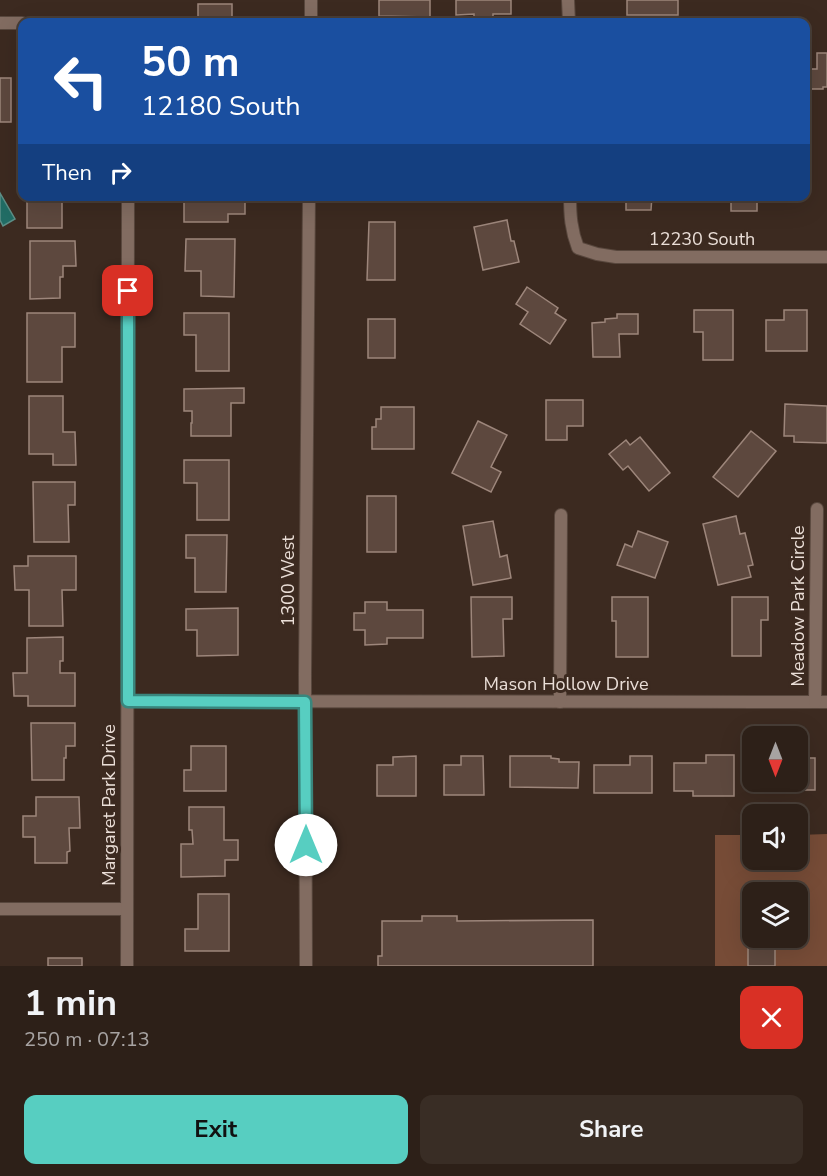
<!DOCTYPE html>
<html lang="en">
<head>
<meta charset="utf-8">
<style>
  body { margin:0; font-family:"Nunito Sans",sans-serif; background:#392d25; color:#f1f3f6; height:100vh; display:flex; flex-direction:column; font-size:22px; white-space:nowrap }
  * { box-sizing:border-box; margin:0 }
  p { font-size:20px; color:#a7a3a2 }
  .icon { flex:none; width:33px; height:33px; fill:none; stroke:currentColor; stroke-width:2; stroke-linecap:round; stroke-linejoin:round }
  .map { position:relative; height:966px; overflow:hidden }
  .details { display:flex; flex-direction:column; background:#2d2018; flex:1 }
  .details>* { flex:none }
  .banner { position:absolute; left:18px; top:18px; width:792px; height:183px; border-radius:12px; box-shadow:0 6px 24px #0002,0 0 0 2px #483e37; background:#1a4fa0; color:#fff; overflow:hidden }
  .needle { width:39px; rotate:180deg }
  .tools { position:absolute; left:742px; top:726px; display:grid; gap:12px }
  .tools a { display:grid; place-items:center; width:66px; height:66px; border-radius:12px; background:#2d2018; box-shadow:0 6px 24px #0002,0 0 0 2px #483e37; font-size:30px }
  .pin { position:absolute; display:grid; place-items:center; width:51px; height:51px; color:#fff; margin:-26px; border-radius:12px; box-shadow:0 3px 9px #0006 }
  .me { position:absolute; width:66px; margin:-33px; rotate:0deg; stroke-linejoin:round; filter:drop-shadow(0 0 4px #0008) }
  .turn { display:flex; align-items:center; gap:21px; height:126px; padding:0 24px; font-size:27px }
  .turn .icon { width:78px; height:78px; stroke-width:2.5 }
  .turn b { display:block; font-size:42px; line-height:51px }
  .then { display:flex; align-items:center; height:57px; padding:0 24px; background:#0003; gap:12px; font-size:22px }
  .round { display:grid; place-items:center; flex:none; width:63px; height:63px; border-radius:12px; background:#392d25 }
  .summary { display:flex; align-items:center; justify-content:space-between; height:102px; padding:0 24px }
  h1 { font-size:36px; font-weight:700; line-height:45px }
  .action { display:flex; gap:12px; margin-top:auto; padding:12px 24px }
  .action a { flex:1; height:69px; border-radius:12px; background:#57cec1; color:#111; font-size:24px; font-weight:700; line-height:69px; text-align:center }
  .action a+a { background:#392d25; color:#f1f3f6 }
  .map>svg:first-child { display:block }
</style>
</head>
<body>
<div class="map">
<svg width="827" height="966" viewBox="0 0 827 966">
  <rect width="100%" height="100%" fill="#3c2a20"/>
  <path fill="#774c37" fill-rule="evenodd" d="M827,834v132h-112v-131h38v25h45v-25zM753,892h45v46h-45z"/>
  <polygon fill="#216c64" stroke="#5d8e86" stroke-width="1.5" points="0,193 15,219 3,226 0,220"/>
  <g fill="#5d483e" stroke="#9d867b" stroke-width="1.5">
    <polygon points="379,0 430,0 430,17 379,16"/>
    <polygon points="456,0 511,0 511,14 493,14 493,22 474,22 474,14 456,15"/>
    <rect x="627" y="0" width="51" height="15"/>
    <rect x="198" y="4" width="34" height="18"/>
    <polygon points="817,53 827,53 827,87 823,87 823,89 806,89 806,69 817,69"/>
    <rect x="0" y="78" width="11" height="44"/>
    <rect x="27" y="196" width="35" height="32"/>
    <polygon points="195,196 245,196 245,214 228,214 228,222 184,222 184,199 195,199"/>
    <polygon points="626,196 652,196 651,210 626,210"/>
    <rect x="731" y="196" width="26" height="15"/>
    <polygon points="507,220 511,241 514,241 519,262 483,270 474,227"/>
    <polygon points="369,222 395,222 395,280 367,280"/>
    <polygon points="186,239 235,239 234,297 201,296 201,271 185,271"/>
    <polygon points="30,241 75,241 76,266 63,266 63,277 60,277 60,298 30,299"/>
    <polygon points="527,287 558,308 555,313 566,320 550,344 520,324 528,312 516,304"/>
    <polygon points="694,310 733,310 733,360 703,360 703,332 694,332"/>
    <polygon points="784,310 807,310 807,351 766,351 766,320 784,320"/>
    <polygon points="27,313 75,313 75,347 62,347 62,382 27,382"/>
    <polygon points="184,313 229,313 229,371 196,371 196,335 184,335"/>
    <polygon points="617,314 638,314 638,334 619,334 620,357 593,357 592,323 605,322 605,319 617,318"/>
    <rect x="368" y="319" width="27" height="39"/>
    <polygon points="244,388 244,403 231,403 231,436 191,436 191,423 192,423 192,411 184,411 184,389"/>
    <polygon points="29,396 63,396 63,432 75,432 76,465 53,465 53,454 29,454"/>
    <polygon points="546,400 583,400 583,426 567,426 567,440 546,440"/>
    <polygon points="785,404 827,406 827,443 794,442 794,436 784,436"/>
    <polygon points="381,407 414,407 414,449 372,449 372,427 376,427 376,419 381,419"/>
    <polygon points="478,421 507,435 491,467 501,472 491,492 452,473"/>
    <polygon points="751,431 776,451 738,497 713,477"/>
    <polygon points="640,437 670,473 649,491 628,466 623,470 609,454 626,440 630,445"/>
    <polygon points="184,460 229,460 229,520 197,520 197,483 184,483"/>
    <polygon points="33,482 75,482 75,505 68,505 69,542 34,542"/>
    <rect x="367" y="496" width="29" height="56"/>
    <polygon points="736,516 740,534 745,533 753,565 748,566 751,577 718,585 703,524"/>
    <polygon points="493,521 500,557 507,555 511,578 473,585 463,526"/>
    <polygon points="638,531 668,542 655,578 617,565 625,544 632,547"/>
    <polygon points="186,535 227,535 226,592 195,592 195,558 186,558"/>
    <polygon points="28,556 76,556 76,590 62,590 63,626 29,626 29,590 15,590 14,566 28,566"/>
    <polygon points="471,597 512,597 512,619 503,619 504,656 472,657"/>
    <polygon points="612,597 648,597 648,657 616,657 616,621 612,621"/>
    <polygon points="732,597 768,597 768,620 761,620 761,656 732,656"/>
    <polygon points="365,602 387,602 387,610 423,610 423,638 387,638 387,644 365,645 365,630 354,630 354,613 365,613"/>
    <polygon points="238,608 238,655 197,656 197,630 186,630 186,609"/>
    <polygon points="63,637 63,661 60,661 60,673 75,673 75,706 28,706 28,696 14,696 13,673 27,673 27,638"/>
    <polygon points="31,723 75,723 75,746 66,746 66,758 64,758 64,780 32,780"/>
    <polygon points="191,746 226,746 226,791 184,791 184,770 191,770"/>
    <polygon points="798,753 804,753 804,758 815,758 815,790 753,790 753,758 753,782 798,782"/>
    <polygon points="706,755 734,755 734,796 693,796 693,791 674,791 674,763 706,763"/>
    <polygon points="416,756 416,796 377,796 377,765 393,765 393,757"/>
    <polygon points="461,756 483,756 484,795 444,795 444,765 461,765"/>
    <polygon points="510,756 551,756 551,758 559,759 559,762 579,762 578,788 510,787"/>
    <polygon points="630,756 652,756 652,793 594,793 594,765 630,765"/>
    <polygon points="36,797 79,797 80,828 69,828 70,851 67,852 67,863 35,863 35,837 23,837 23,816 36,816"/>
    <polygon points="189,807 224,807 224,840 238,840 238,860 225,860 225,876 181,877 181,844 193,844 192,830 189,830"/>
    <polygon points="198,894 229,894 229,951 185,951 185,929 198,929"/>
    <polygon points="422,916 457,916 457,921 593,920 593,966 378,966 378,956 382,956 382,921 422,921"/>
    <rect x="748" y="942" width="27" height="24"/>
    <rect x="48" y="958" width="34" height="8"/>
  </g>
  <g fill="none" stroke-linecap="round" stroke-linejoin="round">
    <defs>
      <g id="minor">
        <polyline points="568,0 569,22"/>
        <polyline points="0,23 22,23"/>
        <path d="M570,196c0,19 1,34 8,52l19,6 19,3h211"/>
        <polyline points="128,701 827,702"/>
        <polyline points="560,702 561,515"/>
        <polyline points="815,702 817,509"/>
        <polyline points="0,909 127,909"/>
        <polyline points="127,966 128,196"/>
      </g>
      <g id="tertiary">
        <polyline points="311,22 311,0"/>
        <polyline points="306,966 305,675 309,196"/>
      </g>
    </defs>
    <use href="#minor" stroke="#58473d" stroke-width="14"/>
    <use href="#tertiary" stroke="#58473d" stroke-width="14"/>
    <use href="#minor" stroke="#826c61" stroke-width="12"/>
    <use href="#tertiary" stroke="#826c61" stroke-width="12"/>
  </g>
  <g fill="none" stroke-linecap="round" stroke-linejoin="round">
    <defs>
      <polyline id="route" points="128,291 128,701 305,702 306,845"/>
    </defs>
    <use href="#route" stroke="#39867d" stroke-width="15"/>
    <use href="#route" stroke="#57cec1" stroke-width="10"/>
  </g>
  <g text-anchor="middle" stroke-width="6" stroke-linejoin="round" paint-order="stroke">
    <g font-size="18" fill="#eaded7" stroke="#3c2a20">
      <text x="702" y="245">12230 South</text>
      <text transform="translate(288 581) rotate(-90)" y="6">1300 West</text>
      <text transform="translate(798 606) rotate(-90)" y="6">Meadow Park Circle</text>
      <text x="566" y="690">Mason Hollow Drive</text>
      <text transform="translate(109 805) rotate(-90)" y="6">Margaret Park Drive</text>
    </g>
  </g>
</svg>
<div class="tools">
<a><svg class="needle" viewBox="-14 -14 28 28"><path d="M0-13l5 13h-10z" fill="#e53935"/><path d="M0 13l5-13h-10z" fill="#a7a3a2"/></svg></a>
<a><svg class="icon" aria-label="sound" viewBox="0 0 24 24"><path d="M4 9h4l5-4v14l-5-4H4zM17 9q2 3 0 6"/></svg></a>
<a><svg class="icon" aria-label="layers" viewBox="0 0 24 24"><path d="M12 4l9 5-9 5-9-5zM3 14l9 5 9-5"/></svg></a>
</div>
<div class="pin" style="left:128px;top:291px;background:#d93025"><svg class="icon" aria-label="arrive" viewBox="0 0 24 24"><path d="M6 21V4h12l-3 4 3 4H6"/></svg></div>
<svg class="me" style="left:306px;top:845px" viewBox="-20 -20 40 40"><circle r="19" fill="#fff"/><path d="M0-13L10 11 0 6-10 11z" fill="#57cec1"/></svg>
<div class="banner">
<div class="turn"><svg class="icon" aria-label="left" viewBox="0 0 24 24"><path d="M17 20v-9H6M10 6l-5 5 5 5"/></svg><div><b>50 m</b>12180 South</div></div>
<div class="then">Then<svg class="icon" aria-label="right" viewBox="0 0 24 24"><path d="M7 20v-9h11M14 6l5 5-5 5"/></svg></div>
</div>
</div>
<section class="details">
<div class="summary"><div><h1>1 min</h1><p>250 m · 07:13</p></div><a class="round" style="background:#d93025;color:#fff"><svg class="icon" aria-label="close" viewBox="0 0 24 24"><path d="M6 6l12 12M18 6L6 18"/></svg></a></div>
<div class="action"><a>Exit</a><a>Share</a></div>
</section>
</body>
</html>
